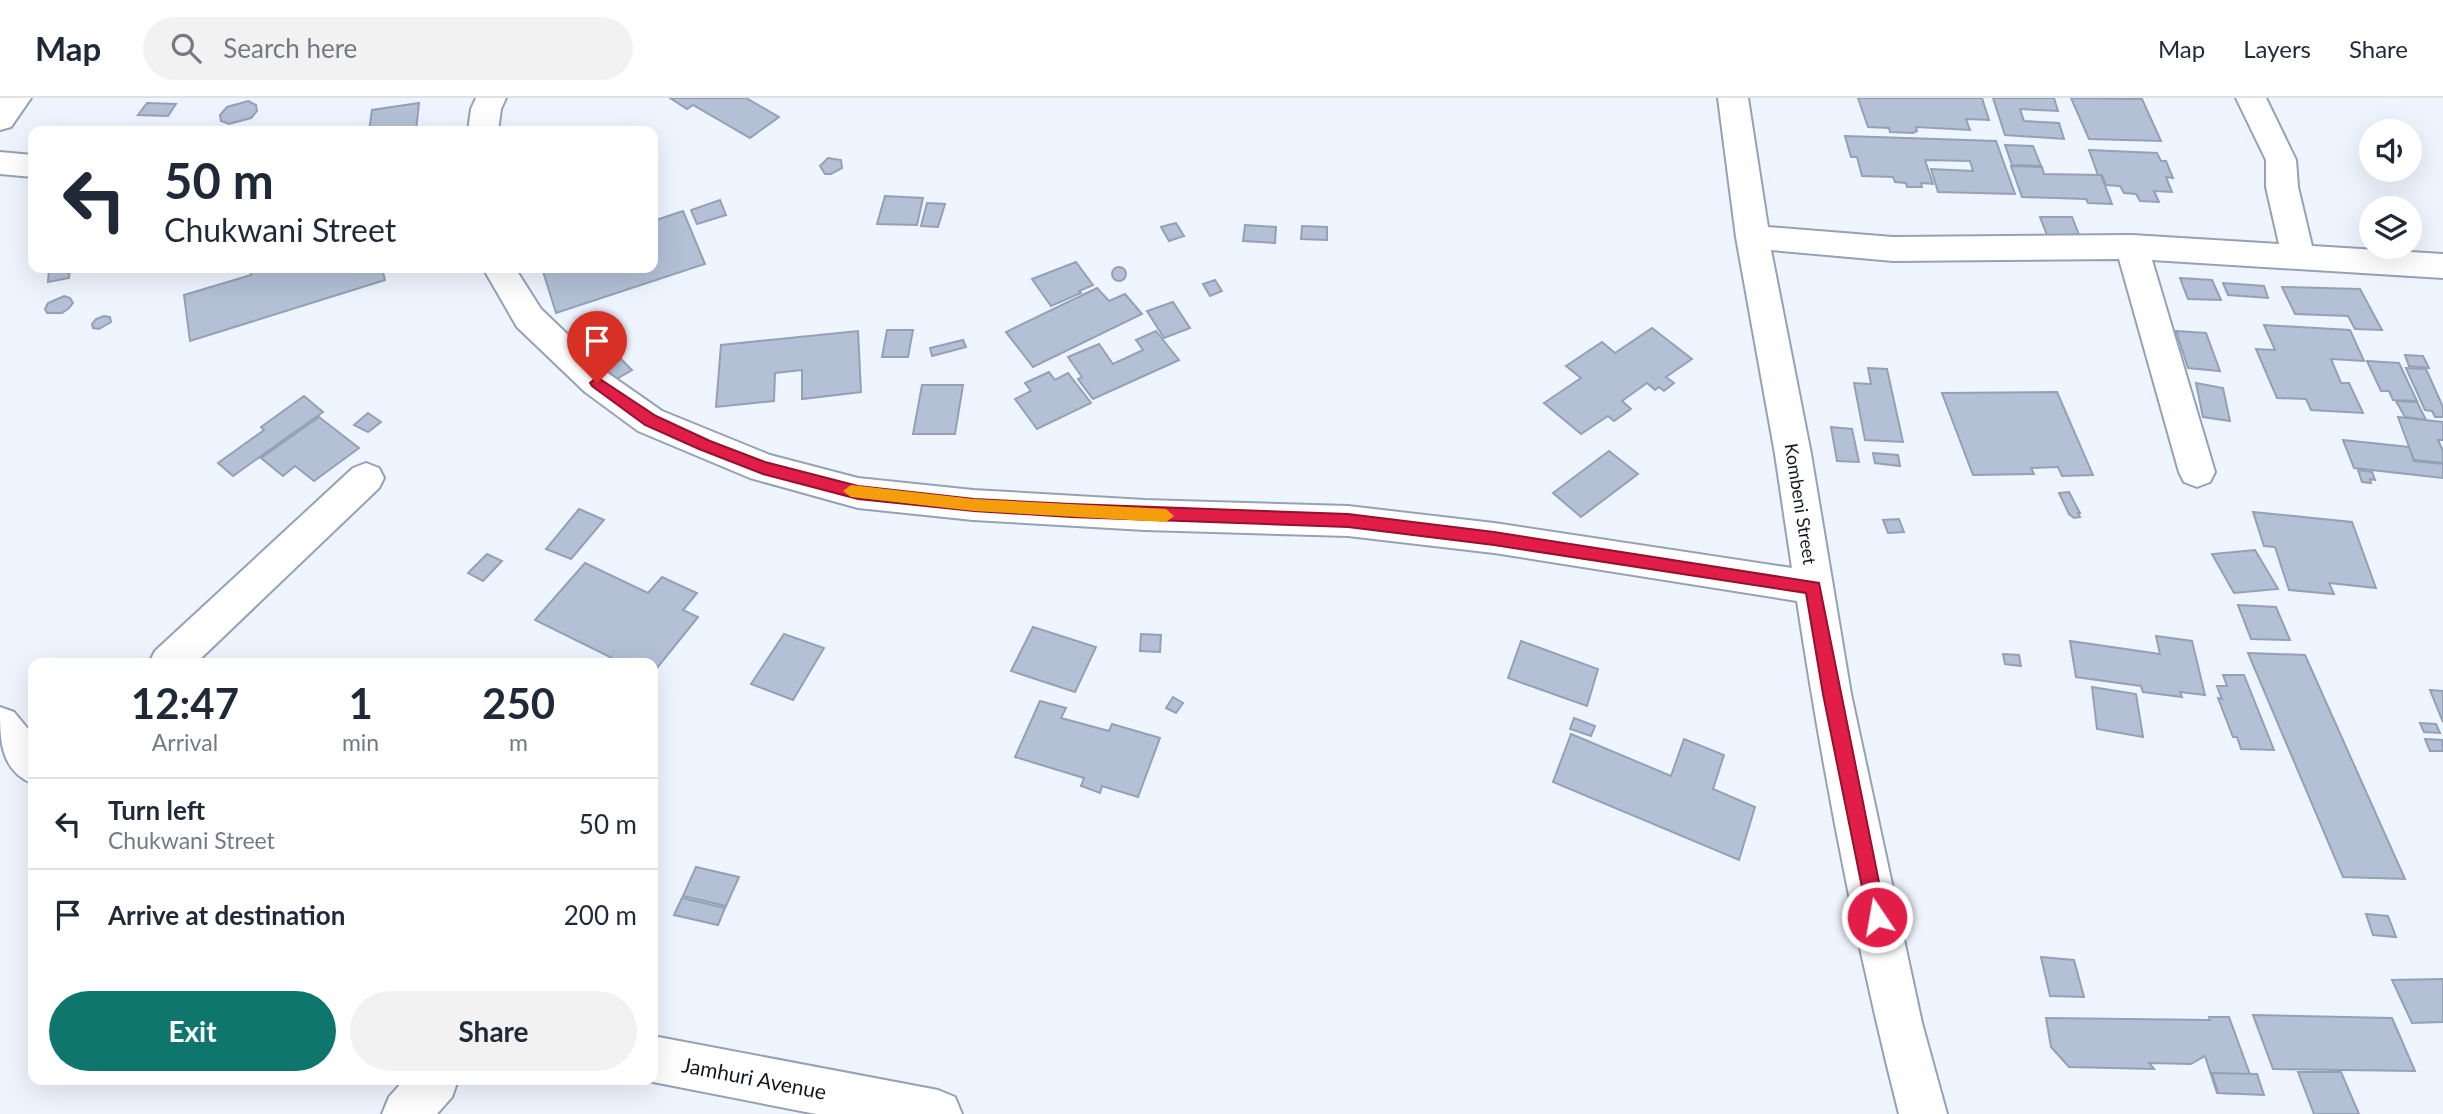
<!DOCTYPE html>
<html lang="en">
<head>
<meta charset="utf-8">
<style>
  body { margin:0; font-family:Lato,sans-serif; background:#f2f2f3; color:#1f2937; height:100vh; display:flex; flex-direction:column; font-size:26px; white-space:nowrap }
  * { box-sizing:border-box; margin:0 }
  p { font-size:23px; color:#747a83 }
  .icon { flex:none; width:38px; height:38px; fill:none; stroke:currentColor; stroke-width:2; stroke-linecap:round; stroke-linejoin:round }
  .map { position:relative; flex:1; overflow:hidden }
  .details { position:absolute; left:28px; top:560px; width:630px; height:427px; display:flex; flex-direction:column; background:#fff; border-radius:14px; box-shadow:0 7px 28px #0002 }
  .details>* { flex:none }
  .top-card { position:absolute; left:28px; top:28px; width:630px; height:147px; border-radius:14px; box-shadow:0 7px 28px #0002; background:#fff; color:#1f2937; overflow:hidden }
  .buttons { position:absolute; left:2359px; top:21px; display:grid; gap:14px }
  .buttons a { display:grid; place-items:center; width:63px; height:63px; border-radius:50%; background:#fff; box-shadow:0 7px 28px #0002; font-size:35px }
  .pin { position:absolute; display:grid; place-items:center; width:60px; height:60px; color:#fff; margin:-72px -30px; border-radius:50% 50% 50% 0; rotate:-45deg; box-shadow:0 0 7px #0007 }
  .pin .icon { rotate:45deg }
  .me { position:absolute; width:77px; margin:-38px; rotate:348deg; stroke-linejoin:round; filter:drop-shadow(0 0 5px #0008) }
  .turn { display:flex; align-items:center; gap:24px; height:147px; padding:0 21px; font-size:32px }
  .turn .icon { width:91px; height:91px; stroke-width:2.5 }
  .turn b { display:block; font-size:49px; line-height:60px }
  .eta { display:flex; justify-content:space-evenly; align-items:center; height:119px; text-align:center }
  .eta b { font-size:42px; font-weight:700; line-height:49px }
  .action { display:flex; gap:14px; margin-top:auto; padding:14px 21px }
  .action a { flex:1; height:80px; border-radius:42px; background:#0f766e; color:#fff; font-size:28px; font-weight:700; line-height:80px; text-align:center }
  .action a+a { background:#f2f2f3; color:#1f2937 }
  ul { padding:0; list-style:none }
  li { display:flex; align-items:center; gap:21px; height:91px; padding:0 21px; border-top:2px solid #e0e1e3 }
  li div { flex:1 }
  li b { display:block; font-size:26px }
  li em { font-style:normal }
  header { display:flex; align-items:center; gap:42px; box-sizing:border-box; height:98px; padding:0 35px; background:#fff; border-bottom:2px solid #e0e1e3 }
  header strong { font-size:33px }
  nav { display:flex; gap:38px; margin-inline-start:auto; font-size:24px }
  .search { width:490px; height:63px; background:#f2f2f3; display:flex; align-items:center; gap:18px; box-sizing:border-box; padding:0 24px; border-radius:38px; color:#747a83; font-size:26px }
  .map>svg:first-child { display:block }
</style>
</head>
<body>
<header>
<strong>Map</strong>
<div class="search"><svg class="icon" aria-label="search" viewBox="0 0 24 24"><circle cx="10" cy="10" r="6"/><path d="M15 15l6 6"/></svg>Search here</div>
<nav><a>Map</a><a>Layers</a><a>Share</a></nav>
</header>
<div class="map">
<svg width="2443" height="1016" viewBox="0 0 2443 1016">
  <rect width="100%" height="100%" fill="#eff5fe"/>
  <g fill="#b3c0d6" stroke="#94a0b6" stroke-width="2">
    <polygon points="670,0 746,0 779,19 750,40 693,7 687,11"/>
    <polygon points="1858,0 1982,0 1989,22 1966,21 1970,32 1916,29 1917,33 1913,35 1890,34 1889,30 1868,29"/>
    <polygon points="1993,0 2054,0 2058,13 2020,11 2024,23 2059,25 2064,41 2005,37"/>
    <polygon points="2071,0 2142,1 2161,43 2089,41"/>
    <polygon points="248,3 256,7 257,13 251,20 229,26 221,23 220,17 227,9"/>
    <polygon points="147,5 176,6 168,18 138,17"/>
    <polygon points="419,5 416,33 369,33 372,12"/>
    <polygon points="1845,38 1996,43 2015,96 1938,94 1931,71 1973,73 1970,63 1925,62 1933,86 1921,85 1922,89 1907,89 1906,85 1895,84 1893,79 1862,78 1857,59 1851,59"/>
    <polygon points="2005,47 2033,48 2041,68 2012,67"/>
    <polygon points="2089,52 2157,55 2161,63 2166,63 2173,80 2166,79 2172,94 2154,93 2159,104 2140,103 2136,96 2124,95 2120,88 2106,87 2102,77 2098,77"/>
    <polygon points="828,60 841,62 842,70 831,76 825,76 820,68"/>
    <polygon points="2011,68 2042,69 2044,76 2101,77 2112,106 2088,105 2086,101 2022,99"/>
    <polygon points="885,98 923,100 917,127 877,126"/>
    <polygon points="720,102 726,117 697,126 691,112"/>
    <polygon points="927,105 945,106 938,129 921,128"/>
    <polygon points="683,113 705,166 556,215 542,170 653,170 653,123"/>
    <polygon points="2040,119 2072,119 2080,139 2051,147"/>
    <polygon points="1176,125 1184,138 1169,143 1161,129"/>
    <polygon points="1245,127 1276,129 1275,145 1243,143"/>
    <polygon points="1302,128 1327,129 1327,142 1301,141"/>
    <polygon points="1076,164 1093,187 1079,193 1081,195 1051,208 1032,181"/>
    <circle cx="1119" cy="176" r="7"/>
    <polygon points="70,170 69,180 48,184 49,171"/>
    <polygon points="250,170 382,170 385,182 190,243 184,197 251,177"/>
    <polygon points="2180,180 2212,182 2221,202 2188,201"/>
    <polygon points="1215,182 1222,193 1210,198 1203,186"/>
    <polygon points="2223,185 2264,188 2268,200 2228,197"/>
    <polygon points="2282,189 2360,191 2382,232 2355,231 2348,218 2295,216"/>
    <polygon points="1097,190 1109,203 1125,196 1142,216 1033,269 1006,234"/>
    <polygon points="64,198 70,200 73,205 69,210 62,215 47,215 45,211 48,205"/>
    <polygon points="1173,204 1190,230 1164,240 1147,213"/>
    <polygon points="104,218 110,219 111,224 99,231 93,230 92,226 96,221"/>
    <polygon points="2264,227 2350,232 2364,263 2331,261 2341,285 2349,285 2363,315 2311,312 2306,301 2277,300 2256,251 2275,252"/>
    <polygon points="1652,230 1692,261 1666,279 1674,285 1664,293 1659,289 1655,292 1647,285 1622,303 1631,311 1614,323 1608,318 1581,336 1544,305 1581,280 1566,268 1602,244 1615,255"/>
    <polygon points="887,232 913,232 908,259 882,259"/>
    <polygon points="858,233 861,294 802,301 802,272 775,275 774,303 716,309 721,247"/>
    <polygon points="1156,233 1179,262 1093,301 1078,281 1082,279 1068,259 1099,246 1113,266 1143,252 1136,242"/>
    <polygon points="2176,233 2206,235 2220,273 2188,270"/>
    <polygon points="963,242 966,249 932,258 930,250"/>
    <polygon points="2405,257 2423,258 2429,270 2409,268"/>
    <polygon points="621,261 632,272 613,283 603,272"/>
    <polygon points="2367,263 2399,265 2417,303 2393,302 2389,293 2381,293"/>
    <polygon points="1868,270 1887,271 1903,344 1865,342 1854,285 1871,286"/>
    <polygon points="2406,270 2426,271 2443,309 2443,319 2435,319 2432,313 2425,312"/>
    <polygon points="1049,274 1055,282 1068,275 1091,305 1037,331 1015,301 1031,293 1025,285"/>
    <polygon points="2196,285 2223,290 2230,323 2203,319"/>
    <polygon points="922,287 963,287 955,336 913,336"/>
    <polygon points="2057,294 2093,377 2062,378 2058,369 2031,370 2034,376 1973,377 1942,295"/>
    <polygon points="304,298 323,314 233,378 218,365 264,332 261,329"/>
    <polygon points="2396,303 2417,304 2426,322 2405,319"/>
    <polygon points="368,315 381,324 368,334 354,327"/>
    <polygon points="319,319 359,350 314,383 295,368 283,378 261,360"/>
    <polygon points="2398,319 2443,324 2443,342 2438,342 2443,353 2443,365 2414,362"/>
    <polygon points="1831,329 1852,331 1859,364 1837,363"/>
    <polygon points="2343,342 2409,349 2414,363 2443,366 2443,380 2354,370"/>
    <polygon points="1609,353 1638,376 1581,419 1553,395"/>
    <polygon points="1873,355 1898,357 1900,368 1875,365"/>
    <polygon points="2358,372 2372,374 2375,382 2370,381 2371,385 2362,384"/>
    <polygon points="2069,394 2080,415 2078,415 2080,419 2074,420 2069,416 2059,395"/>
    <polygon points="579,411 604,422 571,461 546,451"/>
    <polygon points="2253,414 2352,424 2376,490 2329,485 2334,496 2289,492 2275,449 2264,448"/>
    <polygon points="1899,421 1904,434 1888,435 1883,422"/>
    <polygon points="2255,452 2278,491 2234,495 2212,456"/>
    <polygon points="487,456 502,463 483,483 468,475"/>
    <polygon points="585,465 648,495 662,479 697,495 683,512 698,519 653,575 653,565 622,565 535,522"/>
    <polygon points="2238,507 2276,509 2290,542 2251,541"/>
    <polygon points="1033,529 1096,549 1075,594 1011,573"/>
    <polygon points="784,536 824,550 793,602 751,586"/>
    <polygon points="1141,536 1161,537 1160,554 1140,553"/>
    <polygon points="2156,538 2192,543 2205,597 2180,594 2182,599 2143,594 2141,588 2076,579 2070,543 2160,556"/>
    <polygon points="1521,543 1598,571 1587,608 1508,580"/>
    <polygon points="2248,555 2305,557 2405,781 2343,779"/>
    <polygon points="2003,556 2019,557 2021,568 2005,566"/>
    <polygon points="2223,577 2244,577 2274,652 2241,651 2237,639 2233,639 2218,600 2222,601 2217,588 2227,588"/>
    <polygon points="2092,589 2136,596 2143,639 2097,631"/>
    <polygon points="2430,592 2443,593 2443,624"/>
    <polygon points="1173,599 1183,605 1176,615 1166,610"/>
    <polygon points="1040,603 1066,610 1061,620 1109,633 1112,626 1160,640 1138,699 1102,688 1100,695 1081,688 1084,680 1015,659"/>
    <polygon points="1574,620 1595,628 1591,638 1570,631"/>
    <polygon points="2420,625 2436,626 2440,635 2424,634"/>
    <polygon points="1571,636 1671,678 1684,641 1724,657 1713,691 1755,709 1739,762 1553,684"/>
    <polygon points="2425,641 2442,642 2443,653 2430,653"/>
    <polygon points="696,769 739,779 726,808 683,798"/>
    <polygon points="682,800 725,810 718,827 674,817"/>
    <polygon points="2366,816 2388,818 2396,839 2373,837"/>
    <polygon points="2041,859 2074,862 2084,899 2050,898"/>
    <polygon points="2443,881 2443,924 2412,925 2392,882"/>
    <polygon points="2253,917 2392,920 2415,973 2273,971"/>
    <polygon points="2209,919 2229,919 2257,996 2217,995 2205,958 2191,966 2149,965 2154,971 2069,969 2051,949 2046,920 2210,922"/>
    <polygon points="2298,974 2341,974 2359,1016 2314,1016"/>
    <polygon points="2212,975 2257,976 2264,997 2218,995"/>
  </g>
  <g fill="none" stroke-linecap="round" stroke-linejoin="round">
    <defs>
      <g id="minor">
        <polygon points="476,0 506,0 501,11 498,33 468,33 471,11"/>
        <path d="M1718,0h30l20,129 125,10 239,-2 147,9 -13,-57v-27l-30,-62h30l30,62 2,27 14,59 131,8v24l-291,-18 63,212 -5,10 -13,5 -13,-5 -5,-10 -60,-213 -226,2 -122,-11 40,204 40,240 71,329 25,91h-48c-43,-169 -76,-341 -102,-513l-303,-48 -146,-17 -203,-6 -172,-10 -115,-12 -108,-30 -112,-47 -53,-39 -68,-65 -34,-59h32l26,41 68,65 53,37 108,44 88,23 115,12 172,10 203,6 146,17 298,45 -17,-114 -39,-217z"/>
        <polygon points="0,54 33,57 33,79 0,76"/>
        <polygon points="366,365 379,370 384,380 379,390 196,565 149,565 155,553 353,370"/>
        <polygon points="404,982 458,982 452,999 437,1016 382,1016 389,999"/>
      </g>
      <g id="tertiary">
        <polygon points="31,0 11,29 0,32 0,0"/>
        <path d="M0,609l14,5 19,23v49c-33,-14 -33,-43 -33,-77z"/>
        <polygon points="653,938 938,992 955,999 962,1016 816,1016 653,984 647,982 653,982"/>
      </g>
    </defs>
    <use href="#minor" stroke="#94a1b7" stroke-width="4"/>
    <use href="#tertiary" stroke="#94a1b7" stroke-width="4"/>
    <use href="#minor" fill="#fff" fill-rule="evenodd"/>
    <use href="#tertiary" fill="#fff" fill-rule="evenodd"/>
  </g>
  <polygon fill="#e11d48" stroke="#92132f" stroke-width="2" points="597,279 656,318 710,343 765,364 858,388 974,401 1071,406 1348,416 1494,434 1819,485 1886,819 1883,825 1877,828 1870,825 1868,819 1823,596 1806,495 1494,447 1348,429 1071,419 974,413 858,401 763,376 699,351 645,327 592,288 590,285"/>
  <polygon fill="#f59e0b" points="851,387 974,401 1166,411 1174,418 1166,424 974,413 851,399 843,393"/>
  <g text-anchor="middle" stroke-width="6" stroke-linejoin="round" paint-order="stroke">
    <g font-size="18" fill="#131820" stroke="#fff">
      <text transform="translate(1800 406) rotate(81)" y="6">Kombeni Street</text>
    </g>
    <g font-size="21" fill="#131820" stroke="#fff">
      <text transform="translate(754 981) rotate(11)" y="7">Jamhuri Avenue</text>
    </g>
  </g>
</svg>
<div class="buttons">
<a><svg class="icon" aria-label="sound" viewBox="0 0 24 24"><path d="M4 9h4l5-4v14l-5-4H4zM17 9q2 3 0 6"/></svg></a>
<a><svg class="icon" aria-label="layers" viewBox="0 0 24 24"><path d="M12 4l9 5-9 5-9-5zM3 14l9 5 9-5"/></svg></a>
</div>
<div class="pin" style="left:597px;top:285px;background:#d93025"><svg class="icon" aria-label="arrive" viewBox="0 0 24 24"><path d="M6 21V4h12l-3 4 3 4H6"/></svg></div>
<svg class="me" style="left:1877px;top:819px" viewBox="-20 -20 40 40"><circle r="17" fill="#e11d48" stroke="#fff" stroke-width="3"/><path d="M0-11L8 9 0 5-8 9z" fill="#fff"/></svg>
<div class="top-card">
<div class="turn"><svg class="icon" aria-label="left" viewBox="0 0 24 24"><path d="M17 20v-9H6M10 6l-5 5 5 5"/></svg><div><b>50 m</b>Chukwani Street</div></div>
</div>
<section class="details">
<div class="eta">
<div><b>12:47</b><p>Arrival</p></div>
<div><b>1</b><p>min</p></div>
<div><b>250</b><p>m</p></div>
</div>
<ul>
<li><svg class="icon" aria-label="left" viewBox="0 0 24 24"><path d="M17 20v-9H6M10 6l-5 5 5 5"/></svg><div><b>Turn left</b><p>Chukwani Street</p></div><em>50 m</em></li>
<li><svg class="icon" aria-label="arrive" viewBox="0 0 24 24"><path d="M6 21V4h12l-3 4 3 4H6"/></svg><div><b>Arrive at destination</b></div><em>200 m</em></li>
</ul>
<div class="action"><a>Exit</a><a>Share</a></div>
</section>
</div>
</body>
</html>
